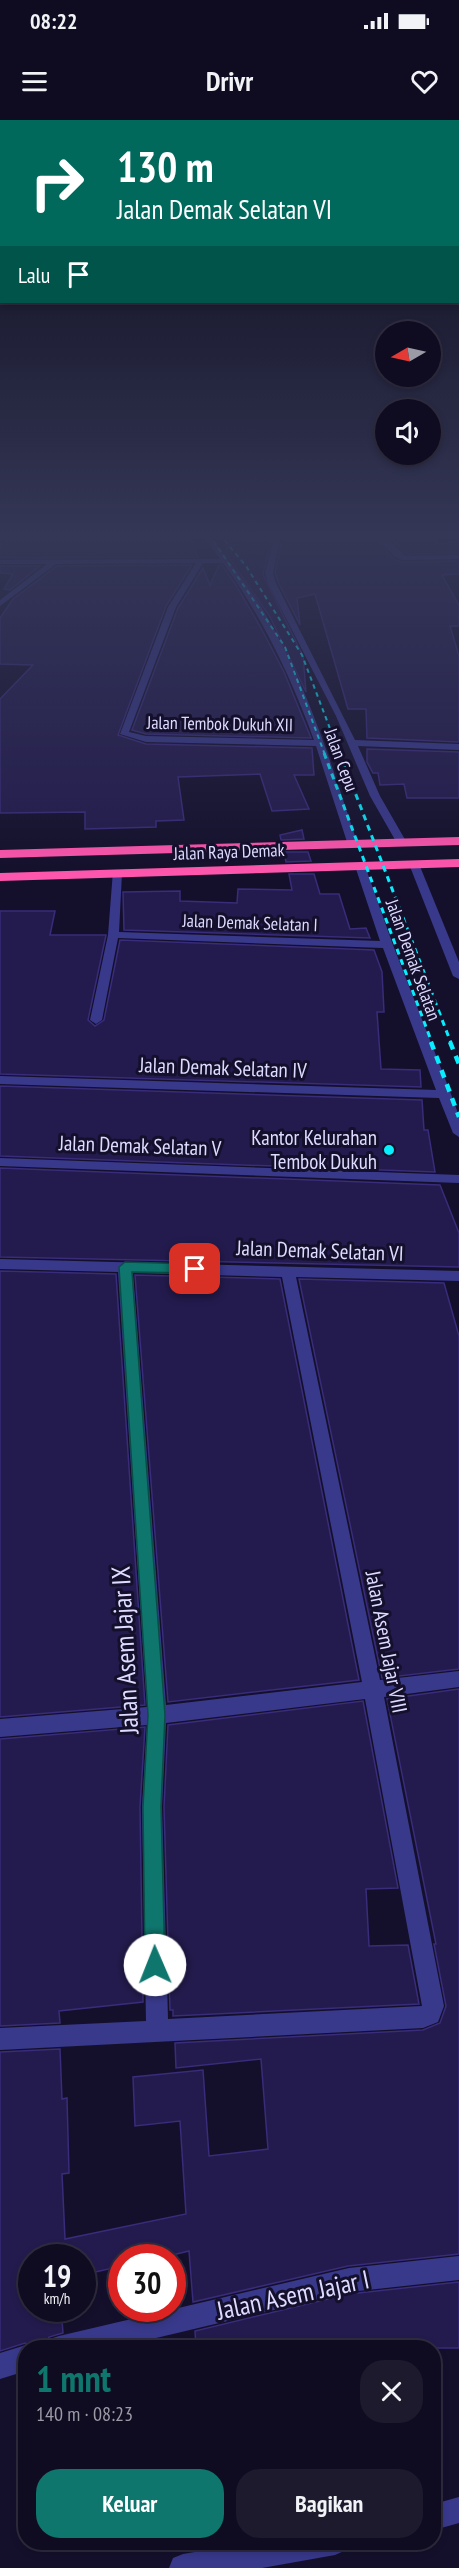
<!DOCTYPE html>
<html lang="id">
<head>
<meta charset="utf-8">
<style>
  body { margin:0; font-family:"PT Sans Narrow",sans-serif; background:#1d1a2e; color:#f1f3f6; height:100vh; display:flex; flex-direction:column; font-size:22px; white-space:nowrap }
  * { box-sizing:border-box; margin:0 }
  p { font-size:20px; color:#9b9ba5 }
  .icon { flex:none; width:33px; height:33px; fill:none; stroke:currentColor; stroke-width:2; stroke-linecap:round; stroke-linejoin:round }
  .map { position:relative; flex:1; overflow:hidden }
  .panel { position:absolute; left:18px; top:2220px; width:423px; height:210px; display:flex; flex-direction:column; background:#0f0c21; border-radius:24px; box-shadow:0 3px 9px #0003,0 0 0 2px #2f2c3f }
  .panel>* { flex:none }
  .top-card { position:absolute; left:0px; top:0px; width:459px; height:183px; box-shadow:0 3px 9px #0003,0 0 0 2px #2f2c3f; background:#00695c; color:#fff; overflow:hidden }
  .needle { width:39px; rotate:261deg }
  .buttons { position:absolute; left:375px; top:201px; display:grid; gap:12px }
  .buttons a { display:grid; place-items:center; width:66px; height:66px; border-radius:50%; background:#0f0c21; box-shadow:0 3px 9px #0003,0 0 0 2px #2f2c3f; font-size:30px }
  .speed { position:absolute; left:18px; top:2124px; display:flex; gap:12px; font-size:30px; font-weight:700; text-align:center }
  .speed>* { display:grid; place-content:center; width:78px; height:78px; border-radius:50%; background:#0f0c21; box-shadow:0 3px 9px #0003,0 0 0 2px #2f2c3f; line-height:1 }
  .speed small { font-size:15px; font-weight:400 }
  .speed .limit { border:9px solid #d22; background:#fff; color:#111 }
  .pin { position:absolute; display:grid; place-items:center; width:51px; height:51px; color:#fff; margin:-26px; border-radius:12px; box-shadow:0 3px 9px #0006 }
  .me { position:absolute; width:66px; margin:-33px; rotate:359deg; stroke-linejoin:round; filter:drop-shadow(0 0 4px #0008) }
  .turn { display:flex; align-items:center; gap:21px; height:126px; padding:0 18px; font-size:27px }
  .turn .icon { width:78px; height:78px; stroke-width:2.5 }
  .turn b { display:block; font-size:42px; line-height:51px }
  .then { display:flex; align-items:center; height:57px; padding:0 18px; background:#0003; gap:12px; font-size:22px }
  .round { display:grid; place-items:center; flex:none; width:63px; height:63px; border-radius:24px; background:#1d1a2e }
  .summary { display:flex; align-items:center; justify-content:space-between; height:102px; padding:0 18px }
  h1 { font-size:36px; font-weight:700; line-height:45px; color:#0f766e }
  .button { display:flex; gap:12px; margin-top:auto; padding:12px 18px }
  .button a { flex:1; height:69px; border-radius:24px; background:#0f766e; color:#fff; font-size:24px; font-weight:700; line-height:69px; text-align:center }
  .button a+a { background:#1d1a2e; color:#f1f3f6 }
  .status { display:flex; justify-content:space-between; align-items:center; height:42px; padding:0 30px; background:#0f0c21; direction:ltr }
  .status svg { height:16px; fill:currentColor }
  header { display:flex; justify-content:space-between; align-items:center; height:78px; padding:0 18px; background:#0f0c21; font-size:27px; font-weight:700 }
  .map>svg:first-child { display:block }
</style>
</head>
<body>
<div class="status"><b>08:22</b><svg viewBox="0 0 49 12"><path d="M0 12V9h3v3zM5 12V6h3v6zM10 12V3h3v9zM15 12V0h3v12zM26 1h20v11H26zM47 4h2v5h-2z"/></svg></div>
<header><svg class="icon" aria-label="menu" viewBox="0 0 24 24"><path d="M4 6h16M4 12h16M4 18h16"/></svg>Drivr<svg class="icon" aria-label="heart" viewBox="0 0 24 24"><path d="M12 20l-8-8c-3-5 5-10 8-4 3-6 11-1 8 4z"/></svg></header>
<div class="map">
<svg width="459" height="2448" viewBox="0 0 459 2448">
  <rect width="100%" height="100%" fill="#14102c"/>
  <g fill="#231b4d" stroke="#392c7a" stroke-width="1.5">
    <polygon points="0,414 189,414 198,437 0,438"/>
    <polygon points="233,414 273,414 263,454 303,536 306,572 270,497 225,432"/>
    <polygon points="283,414 372,414 392,438 401,442 459,441 459,454 442,455 459,485 459,506 450,506 459,536 459,622 367,618 366,589 348,589 315,474 297,478 300,505 278,462 275,453"/>
    <polygon points="384,414 430,414 437,423 459,422 459,433 407,434"/>
    <polygon points="192,445 166,486 118,615 146,624 312,628 314,655 294,655 309,689 272,691 260,654 178,657 184,700 156,701 156,707 85,709 85,692 0,693 0,579 33,545 0,544 0,498 13,479 57,446"/>
    <polygon points="219,445 222,445 236,465 261,508 284,552 311,618 146,614 132,610 178,488 203,448 210,465"/>
    <polygon points="0,446 40,446 10,470 4,469 13,454 0,453"/>
    <polygon points="367,629 459,632 459,678 407,678 404,664 380,665 378,653 373,653 367,642"/>
    <polygon points="302,710 304,719 281,720 280,715"/>
    <polygon points="284,732 308,732 311,741 286,742"/>
    <polygon points="289,754 314,754 320,774 339,774 350,809 366,808 370,818 124,810 123,772 180,771 180,781 237,783 238,769 292,770"/>
    <polygon points="0,791 55,791 50,815 106,815 88,900 95,906 104,900 120,820 374,830 382,852 384,892 377,892 381,949 420,950 421,967 0,954"/>
    <polygon points="0,966 422,980 424,1010 428,1010 435,1052 0,1036"/>
    <polygon points="0,1048 440,1065 459,1113 459,1147 0,1137"/>
    <polygon points="0,1151 116,1154 145,1585 0,1597"/>
    <polygon points="135,1155 280,1159 359,1560 168,1582"/>
    <polygon points="299,1159 444,1163 459,1216 459,1549 382,1558"/>
    <polygon points="459,1569 459,2134 348,2146 193,2182 189,2131 160,2138 122,2138 122,2146 82,2155 82,2138 32,2138 32,2188 61,2188 63,2213 49,2217 46,2224 33,2228 25,2223 0,2231 0,1932 60,1929 62,1979 67,1978 69,2053 62,2054 65,2119 186,2094 180,2001 135,2006 133,1957 203,1950 209,2036 268,2029 261,1939 176,1948 175,1923 423,1910 440,1903 446,1886 434,1824 436,1824 387,1579"/>
    <polygon points="363,1581 398,1768 366,1769 369,1826 408,1825 419,1884 173,1896 173,1890 170,1890 164,1687 168,1605"/>
    <polygon points="145,1607 140,1687 143,1882 59,1891 60,1903 0,1906 0,1619"/>
    <polygon points="459,2162 459,2228 196,2228 195,2211 349,2174"/>
  </g>
  <g fill="none" stroke-linecap="round" stroke-linejoin="round">
    <g fill="#39398c" fill-rule="evenodd">
      <path d="M202,414h6c24,31 49,62 67,97 37,68 59,142 83,214l-1,2 -9,-2 -32,-99 -170,-4 -26,-8 48,-127 28,-44 -140,1 -56,42v-6l47,-36h-47v-4l220,-1zM203,443h20c40,55 68,114 91,177l-168,-4 -17,-4 47,-125z"/>
      <polygon points="275,414 281,414 273,453 276,463 355,620 459,624 459,630 358,626 380,676 407,723 406,725 398,725 370,676 336,596 268,463 265,453"/>
      <polygon points="374,414 381,414 406,436 459,435 459,439 402,440 394,436"/>
      <polygon points="410,742 419,744 459,842 459,859 453,856 409,744"/>
      <polygon points="356,744 365,746 393,825 451,974 459,996 459,1017 453,1013 439,978 0,964 0,956 436,970 383,828 118,818 102,900 96,904 90,900 108,815 113,751 122,753 119,812 380,821 355,746"/>
      <polygon points="0,1038 459,1055 459,1063 0,1046"/>
      <path d="M0,1139l459,12v10l-163,-4 84,403 79,-9v16l-75,10 60,309 -6,16 -15,6 -423,22v-22l146,-7 -4,-214 5,-82 -147,12v-18l147,-12 -29,-435 -118,-3zM133,1153l149,4 80,405 -196,23zM365,1579l57,307 -254,13 -6,-212 4,-84z"/>
      <polygon points="459,2136 459,2160 349,2172 114,2228 47,2228 50,2219 59,2216 349,2148"/>
      <polygon points="26,2225 31,2228 26,2228 26,2251 0,2259 0,2233"/>
      <polygon points="459,2377 459,2403 434,2410 434,2384"/>
      <polygon points="253,2422 348,2422 344,2431 335,2435 262,2448 169,2448 173,2438 183,2434"/>
    </g>
    <g fill="#ff56ad" fill-rule="evenodd">
      <polygon points="459,717 459,725 0,738 0,730"/>
      <polygon points="459,739 459,747 0,761 0,753"/>
    </g>
    <g stroke="#07efff" stroke-width="2" stroke-dasharray="4.5 4" stroke-linecap="butt">
      <polyline points="209,414 285,527 325,635"/>
      <polyline points="219,414 246,446 302,535 340,635"/>
    </g>
    <g stroke="#07efff" stroke-width="3" stroke-dasharray="6 5" stroke-linecap="butt">
      <polyline points="324,633 432,923"/>
      <polyline points="340,633 451,923"/>
    </g>
    <g stroke="#07efff" stroke-width="4.5" stroke-dasharray="8 7" stroke-linecap="butt">
      <polyline points="431,922 459,997"/>
      <polyline points="450,922 459,944"/>
    </g>
  </g>
  <linearGradient id="sky" x2="0" y2="1"><stop stop-color="#0b0918"/><stop offset="0.55" stop-color="#343756"/><stop offset="1" stop-color="#343756" stop-opacity="0"/></linearGradient>
  <rect width="459" height="756" fill="url(#sky)"/>
  <polygon fill="#0f766e" stroke="#0a4d48" stroke-width="1.5" points="125,1142 195,1144 201,1149 195,1153 132,1152 165,1595 161,1687 165,1845 162,1851 155,1854 148,1851 145,1845 143,1687 148,1595 119,1147"/>
  <circle fill="#07efff" stroke="#14102c" stroke-width="2" cx="389" cy="1030" r="6"/>
  <g text-anchor="middle" stroke-width="6" stroke-linejoin="round" paint-order="stroke">
    <g font-size="18" fill="#dddbff" stroke="#14102c">
      <text transform="translate(220 604) rotate(1)" y="6">Jalan Tembok Dukuh XII</text>
      <text transform="translate(341 640) rotate(70)" y="6">Jalan Cepu</text>
      <text transform="translate(229 732) rotate(-2)" y="6">Jalan Raya Demak</text>
      <text transform="translate(250 803) rotate(2)" y="6">Jalan Demak Selatan I</text>
      <text transform="translate(413 840) rotate(70)" y="6">Jalan Demak Selatan</text>
    </g>
    <g font-size="21" fill="#dddbff" stroke="#14102c">
      <text transform="translate(223 948) rotate(2)" y="7">Jalan Demak Selatan IV</text>
      <text transform="translate(140 1026) rotate(2)" y="7">Jalan Demak Selatan V</text>
      <text transform="translate(320 1131) rotate(2)" y="7">Jalan Demak Selatan VI</text>
      <text transform="translate(386 1522) rotate(79)" y="7">Jalan Asem Jajar VIII</text>
    </g>
    <g font-size="21" fill="#dddbff" stroke="#14102c" text-anchor="end">
      <text x="377" y="1025">Kantor Kelurahan<tspan x="377" dy="24">Tembok Dukuh</tspan></text>
    </g>
    <g font-size="26" fill="#dddbff" stroke="#14102c">
      <text transform="translate(125 1530) rotate(-93)" y="9">Jalan Asem Jajar IX</text>
      <text transform="translate(293 2175) rotate(-12)" y="9">Jalan Asem Jajar I</text>
    </g>
  </g>
</svg>
<div class="buttons">
<a><svg class="needle" viewBox="-14 -14 28 28"><path d="M0-13l5 13h-10z" fill="#e53935"/><path d="M0 13l5-13h-10z" fill="#9b9ba5"/></svg></a>
<a><svg class="icon" aria-label="sound" viewBox="0 0 24 24"><path d="M4 9h4l5-4v14l-5-4H4zM17 9q2 3 0 6"/></svg></a>
</div>
<div class="speed"><div>19<small>km/h</small></div><div class="limit">30</div></div>
<div class="pin" style="left:195px;top:1149px;background:#d93025"><svg class="icon" aria-label="arrive" viewBox="0 0 24 24"><path d="M6 21V4h12l-3 4 3 4H6"/></svg></div>
<svg class="me" style="left:155px;top:1845px" viewBox="-20 -20 40 40"><circle r="19" fill="#fff"/><path d="M0-13L10 11 0 6-10 11z" fill="#0f766e"/></svg>
<div class="top-card">
<div class="turn"><svg class="icon" aria-label="right" viewBox="0 0 24 24"><path d="M7 20v-9h11M14 6l5 5-5 5"/></svg><div><b>130 m</b>Jalan Demak Selatan VI</div></div>
<div class="then">Lalu<svg class="icon" aria-label="arrive" viewBox="0 0 24 24"><path d="M6 21V4h12l-3 4 3 4H6"/></svg></div>
</div>
<section class="panel">
<div class="summary"><div><h1>1 mnt</h1><p>140 m · 08:23</p></div><a class="round"><svg class="icon" aria-label="close" viewBox="0 0 24 24"><path d="M6 6l12 12M18 6L6 18"/></svg></a></div>
<div class="button"><a>Keluar</a><a>Bagikan</a></div>
</section>
</div>
</body>
</html>
